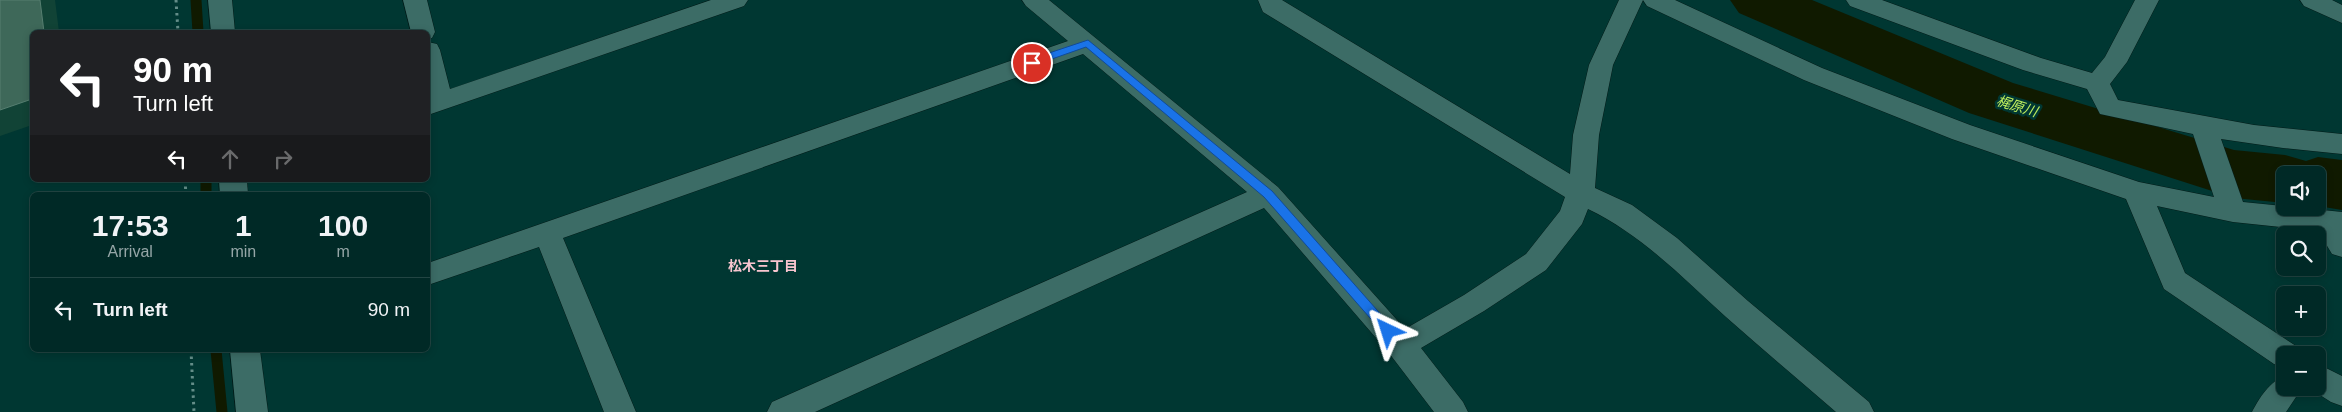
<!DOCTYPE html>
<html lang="en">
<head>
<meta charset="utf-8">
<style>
  body { margin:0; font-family:Helvetica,"Noto Sans JP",sans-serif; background:#0a312e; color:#f1f3f6; height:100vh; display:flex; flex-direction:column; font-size:19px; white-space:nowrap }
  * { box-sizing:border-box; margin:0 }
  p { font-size:16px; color:#95a6a7 }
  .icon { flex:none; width:28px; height:28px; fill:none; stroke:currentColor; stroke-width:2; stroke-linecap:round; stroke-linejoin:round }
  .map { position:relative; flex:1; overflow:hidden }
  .sheet { position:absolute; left:30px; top:192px; width:400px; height:160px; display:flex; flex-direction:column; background:#002926; border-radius:8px; box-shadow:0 2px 8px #0003,0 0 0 1px #224543 }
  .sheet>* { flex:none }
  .top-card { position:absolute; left:30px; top:30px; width:400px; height:152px; border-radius:8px; box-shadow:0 2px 8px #0003,0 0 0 1px #224543; background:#202124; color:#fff; overflow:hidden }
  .buttons { position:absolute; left:2276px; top:166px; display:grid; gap:10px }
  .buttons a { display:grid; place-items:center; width:50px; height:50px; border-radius:8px; background:#002926; box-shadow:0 2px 8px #0003,0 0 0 1px #224543; font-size:25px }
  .pin { position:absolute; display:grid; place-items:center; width:42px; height:42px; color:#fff; margin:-21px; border:2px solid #fff; border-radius:50%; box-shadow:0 1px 5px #0007 }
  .me { position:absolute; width:55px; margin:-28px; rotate:319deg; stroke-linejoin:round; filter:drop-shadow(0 0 4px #0008) }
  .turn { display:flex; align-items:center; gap:18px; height:105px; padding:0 20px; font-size:22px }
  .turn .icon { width:65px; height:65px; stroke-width:2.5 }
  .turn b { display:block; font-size:35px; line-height:42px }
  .lanes { display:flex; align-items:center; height:48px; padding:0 20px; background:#0003; justify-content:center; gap:25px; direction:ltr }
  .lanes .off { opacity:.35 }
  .eta { display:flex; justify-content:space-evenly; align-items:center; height:85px; text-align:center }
  .eta b { font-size:30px; font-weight:800; line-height:35px }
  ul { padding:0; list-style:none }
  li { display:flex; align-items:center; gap:15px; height:65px; padding:0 20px; border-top:1px solid #224543 }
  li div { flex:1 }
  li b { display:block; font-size:19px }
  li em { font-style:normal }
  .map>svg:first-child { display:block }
</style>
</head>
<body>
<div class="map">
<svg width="2342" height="412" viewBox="0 0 2342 412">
  <rect width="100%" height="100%" fill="#003732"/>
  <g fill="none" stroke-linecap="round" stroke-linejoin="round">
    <g stroke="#101a00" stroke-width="11">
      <polyline points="196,0 198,32"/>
      <polyline points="206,180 206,195"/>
      <polyline points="216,350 222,412"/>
    </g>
    <polygon fill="#101a00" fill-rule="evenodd" points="1730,0 1812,0 2013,83 2234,150 2285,155 2306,161 2318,157 2342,160 2342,210 2318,206 2318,175 2285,175 2285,203 2234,198 1969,113 1739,13"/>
    <defs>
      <g id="minor">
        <polygon points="208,0 232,0 235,32 211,32"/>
        <polygon points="403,0 427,0 435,32 432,38 428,39 428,32 411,32"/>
        <polygon points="711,0 748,0 744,6 428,115 428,42 437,44 440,50 450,89"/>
        <path d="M1022,0h27l229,187 127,142 59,-34 62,-41 34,-43 5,-14 -302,-185 -5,-12h24l288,174 3,-39 16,-70 30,-65h24l-30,65 -14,70 -4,53 37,17 45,33 71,63 121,101 5,10h-38c-37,-32 -74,-63 -110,-95 -43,-39 -84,-82 -138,-108l-6,15 -36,46 -62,41 -63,37 42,54 5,10h-34l-45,-59 -125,-145 -449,204h-48l5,-10 475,-210 -164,-138 -520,184 73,174h-32l-65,-165 -111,38v-22l640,-222 -42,-35z"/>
        <polygon points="1643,0 1675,0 1822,68 1970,125 2139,182 2214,197 2193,134 2100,114 2087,89 2023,70 1850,6 1846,0 1882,0 2041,58 2092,73 2105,57 2135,0 2159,0 2127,62 2110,84 2118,100 2254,125 2342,134 2342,154 2283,148 2221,139 2243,202 2342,212 2342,257 2332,254 2318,231 2233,222 2157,206 2185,273 2296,346 2300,355 2285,355 2285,368 2274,364 2164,289 2126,199 1952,139 1804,80 1647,6"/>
        <polygon points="2300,0 2332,0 2342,5 2342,23 2304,6"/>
        <polygon points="219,180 247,180 248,195 220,195"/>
        <polygon points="230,350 260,350 268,412 236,412"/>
        <polygon points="2318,364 2342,376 2342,406 2331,402 2309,388 2318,388"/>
        <path d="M2285,376v12h17l-16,24h-34c7,-14 18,-31 33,-36z"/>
      </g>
    </defs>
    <use href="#minor" stroke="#021b18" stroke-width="1"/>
    <g stroke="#638d88" stroke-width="3" stroke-dasharray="2.5 4" stroke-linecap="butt">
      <polyline points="176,0 178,32"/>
      <polyline points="185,180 186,195"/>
      <polyline points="191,350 194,412"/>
    </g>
    <use href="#minor" fill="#3c6c66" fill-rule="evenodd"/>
  </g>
  <g fill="#114336">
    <polygon points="40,0 55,0 59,32 44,32"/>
    <polygon points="32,99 32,125 0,136 0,110"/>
  </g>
  <polygon fill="#3e6859" stroke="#577f71" points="0,0 40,0 44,32 32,32 32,99 0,110"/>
  <polygon fill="#1a73e8" stroke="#114b97" points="1088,40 1272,191 1392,327 1394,331 1392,334 1384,334 1264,197 1086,47 1032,66 1027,63 1028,60"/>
  <g text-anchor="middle" stroke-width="5" stroke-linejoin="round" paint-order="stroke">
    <g font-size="14" font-style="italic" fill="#bfee5e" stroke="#003732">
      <text transform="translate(2017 106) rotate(17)" y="5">梶原川</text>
    </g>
    <g font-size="14" font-weight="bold" fill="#f8c5cf" stroke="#003732">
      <text x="763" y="271">松木三丁目</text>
    </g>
  </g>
</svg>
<div class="buttons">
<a><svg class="icon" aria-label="sound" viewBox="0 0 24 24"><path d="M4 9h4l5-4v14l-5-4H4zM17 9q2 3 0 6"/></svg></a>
<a><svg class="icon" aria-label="search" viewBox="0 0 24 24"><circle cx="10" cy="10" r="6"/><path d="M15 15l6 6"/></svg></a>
<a>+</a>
<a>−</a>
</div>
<div class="pin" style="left:1032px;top:63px;background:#d93025"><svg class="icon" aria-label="arrive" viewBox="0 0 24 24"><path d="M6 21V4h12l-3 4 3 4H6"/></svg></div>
<svg class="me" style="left:1388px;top:331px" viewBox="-20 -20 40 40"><path d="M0-17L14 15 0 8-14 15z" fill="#1a73e8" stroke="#fff" stroke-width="4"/></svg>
<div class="top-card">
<div class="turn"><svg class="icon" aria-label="left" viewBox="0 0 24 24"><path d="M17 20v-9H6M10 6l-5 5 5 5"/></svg><div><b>90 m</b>Turn left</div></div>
<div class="lanes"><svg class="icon" aria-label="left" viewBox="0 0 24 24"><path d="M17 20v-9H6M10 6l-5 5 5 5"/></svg><svg class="icon off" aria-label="ahead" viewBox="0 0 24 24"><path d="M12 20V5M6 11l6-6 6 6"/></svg><svg class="icon off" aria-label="right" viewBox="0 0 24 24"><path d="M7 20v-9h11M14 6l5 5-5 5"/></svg></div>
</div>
<section class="sheet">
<div class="eta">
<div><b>17:53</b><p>Arrival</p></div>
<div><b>1</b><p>min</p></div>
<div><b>100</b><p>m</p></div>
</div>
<ul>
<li><svg class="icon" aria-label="left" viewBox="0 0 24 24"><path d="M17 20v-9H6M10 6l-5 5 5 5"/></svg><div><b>Turn left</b></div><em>90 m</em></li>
</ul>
</section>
</div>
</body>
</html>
